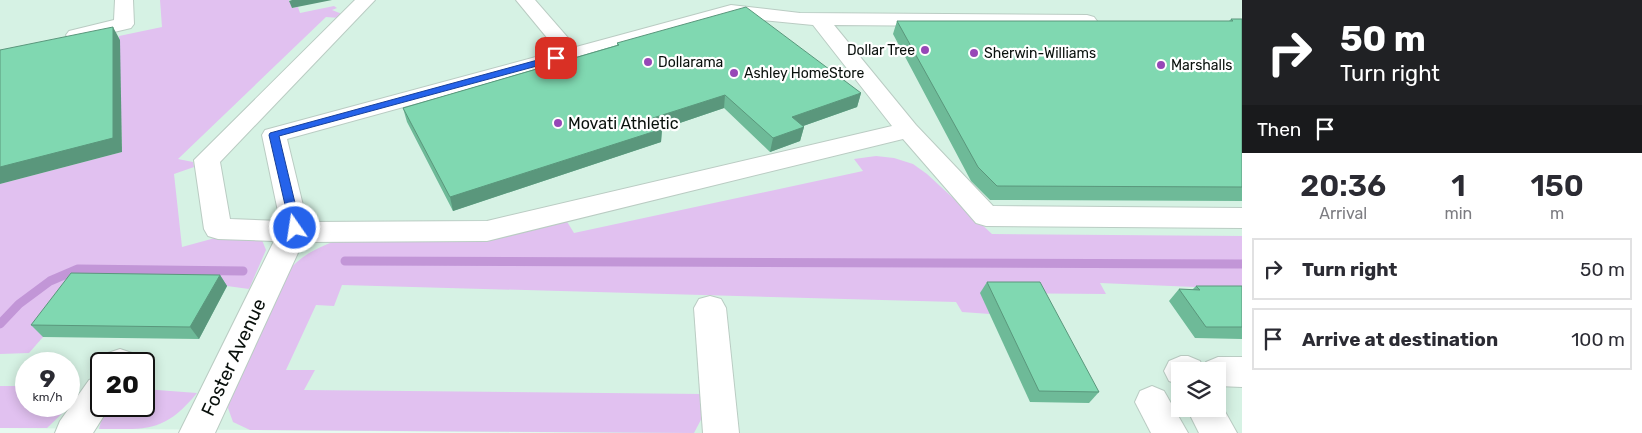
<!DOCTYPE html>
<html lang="en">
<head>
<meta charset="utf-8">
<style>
  body { margin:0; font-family:Rubik,sans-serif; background:#f7f7f7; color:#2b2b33; height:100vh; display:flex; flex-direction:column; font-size:19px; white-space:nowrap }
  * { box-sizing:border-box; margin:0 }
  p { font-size:16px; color:#7c7c81 }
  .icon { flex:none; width:28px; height:28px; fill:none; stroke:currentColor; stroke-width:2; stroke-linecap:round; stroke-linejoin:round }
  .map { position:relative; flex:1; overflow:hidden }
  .sheet { display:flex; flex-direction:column; background:#fff; width:400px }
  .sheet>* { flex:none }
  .top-card { background:#202124; color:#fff; overflow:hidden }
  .tools { position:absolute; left:1171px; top:362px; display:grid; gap:10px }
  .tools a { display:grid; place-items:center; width:55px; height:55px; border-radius:0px; background:#fff; box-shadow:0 2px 12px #0003; font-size:25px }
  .speed { position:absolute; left:15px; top:352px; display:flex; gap:10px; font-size:25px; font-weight:700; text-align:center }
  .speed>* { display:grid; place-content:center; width:65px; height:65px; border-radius:50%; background:#fff; box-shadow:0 2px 12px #0003; line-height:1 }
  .speed small { font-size:12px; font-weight:400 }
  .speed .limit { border:2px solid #111; border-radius:8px; background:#fff; color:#111 }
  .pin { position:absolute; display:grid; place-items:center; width:42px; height:42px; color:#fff; margin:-21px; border-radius:10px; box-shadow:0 2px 8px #0006 }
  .me { position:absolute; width:55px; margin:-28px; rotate:347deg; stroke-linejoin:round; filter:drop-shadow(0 0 4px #0008) }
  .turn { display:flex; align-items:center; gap:18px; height:105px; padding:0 15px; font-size:22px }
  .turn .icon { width:65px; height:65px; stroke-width:2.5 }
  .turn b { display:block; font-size:35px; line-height:42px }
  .then { display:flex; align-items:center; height:48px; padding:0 15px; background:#0003; gap:10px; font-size:19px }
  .eta { display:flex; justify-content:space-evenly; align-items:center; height:85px; text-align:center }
  .eta b { font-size:30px; font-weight:600; line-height:35px }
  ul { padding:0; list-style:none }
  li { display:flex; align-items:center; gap:15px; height:62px; margin:0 10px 8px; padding:0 5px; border:2px solid #e1e1e2; border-radius:0px }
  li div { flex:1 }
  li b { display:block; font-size:19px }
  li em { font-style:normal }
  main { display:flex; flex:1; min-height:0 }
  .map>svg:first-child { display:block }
</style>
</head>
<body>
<main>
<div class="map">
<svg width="1242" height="433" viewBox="0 0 1242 433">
  <rect width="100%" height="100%" fill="#e7faf0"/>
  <path fill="#d6f2e4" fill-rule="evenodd" d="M0,0h1242v433h-626l-616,-5zM26,364h43v42h-43zM101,364h43v42h-43zM1180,371h38v38h-38z"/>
  <g fill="#e1c1f0">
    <polygon points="160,0 289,0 292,8 298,7 300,13 334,6 337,8 332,10 342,14 339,18 326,17 178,159 193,162 194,167 174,174 182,247 215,238 262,240 266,250 249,289 227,286 43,337 29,353 0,354 0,184 122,152 119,36 162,27"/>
    <path d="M876,156l18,2 19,6 14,10 65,60 250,2v53l-142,-6 6,11 -125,-1 9,21 -28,-2 -6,-10 -614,-17 -8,21 -18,-1 -30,65h29l-11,20 399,4 2,18 -11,21 -444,-3 -17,-8 -5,-14 4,-17 56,-120c16,-19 35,-25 57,-34l221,-17 8,13 289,-62 -9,-12z"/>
    <polygon points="0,386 26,386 26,406 69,406 69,388 77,390 77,399 47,428 0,428"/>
    <path d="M144,389l53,4c-33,40 -50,36 -98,36l6,-23h39z"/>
  </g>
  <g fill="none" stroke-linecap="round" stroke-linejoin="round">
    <g stroke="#c296d7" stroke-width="9">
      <polyline points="345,261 1242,264"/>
      <polyline points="0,324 19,304 50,281 78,269 243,271"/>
    </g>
    <defs>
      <g id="minor">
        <polygon points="115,0 133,0 134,24 131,28 76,41 69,39 66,35 69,31 114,20"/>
        <path d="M355,0h20l-155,162 10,57 50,2 -18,-86 3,-5 293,-79 -42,-51h19l41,47 155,-42 69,8 287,2 7,2 3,4 -3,4 -7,2 -253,-2 82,100 77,81 249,2v20l-256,-2 -10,-3 -73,-84 -416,102 -184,1 -88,191h-36l95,-192 -56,-2 -10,-3 -4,-7 -10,-69zM731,17l82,8 79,101 -405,95 -180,1 -20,-83z"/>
        <polygon points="710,296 721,299 726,308 739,433 703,433 694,308 699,299"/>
        <polygon points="120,349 132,353 136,364 102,364 108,353"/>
        <polygon points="1181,356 1188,356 1200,361 1203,368 1206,362 1218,357 1242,357 1242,387 1218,386 1218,371 1180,371 1180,385 1169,381 1164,371 1169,361"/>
        <polygon points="101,376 101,406 110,406 93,433 55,433 60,421 89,380"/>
        <polygon points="1152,386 1164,391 1188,433 1151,433 1135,402 1140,391"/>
        <polygon points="1218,399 1237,433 1199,433 1187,409 1218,409"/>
      </g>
    </defs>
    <use href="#minor" stroke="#baccc3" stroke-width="2"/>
    <use href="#minor" fill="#fff" fill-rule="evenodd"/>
  </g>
  <g fill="#6eba98">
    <polygon points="1231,19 1242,19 1242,201 990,200 971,181 893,34 897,21 1229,21"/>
    <polygon points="617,43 861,93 857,107 803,126 804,127 800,141 770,152 724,108 662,129 661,142 453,211 407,122 403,108 617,45"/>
    <polygon points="220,275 227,286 199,339 43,337 31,325"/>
    <polygon points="987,282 1099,392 1089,403 1030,402 980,293"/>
    <polygon points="1196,286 1242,286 1242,339 1195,338 1169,301 1179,289 1192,290"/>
  </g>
  <g fill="#5a977c">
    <polygon points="292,0 332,0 292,8 289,1"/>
    <polygon points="113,27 120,40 122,152 0,184 0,167"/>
    <polygon points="861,93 857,107 789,131 792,117"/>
    <polygon points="725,95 724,108 662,129 661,142 453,211 450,197 653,118"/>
    <polygon points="804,127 800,141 770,152 773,138"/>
    <polygon points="220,275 227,286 199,339 190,327"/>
  </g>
  <g fill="#80d8b1" stroke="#5a977c">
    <polygon points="746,7 861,93 792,117 804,127 773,138 725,95 653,118 662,129 450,197 403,108 619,45 617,43"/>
    <polygon points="1231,19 1242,19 1242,187 997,186 978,167 897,21 1233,21"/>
    <polygon points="113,27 113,138 0,167 0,50"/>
    <polygon points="71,273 220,275 190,327 31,325"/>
    <polygon points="987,282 1040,282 1099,392 1039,391"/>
    <polygon points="1196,286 1242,286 1242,327 1206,327 1179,289 1200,290"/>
  </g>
  <polygon fill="#2563eb" stroke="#184099" points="556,55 559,56 559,60 279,136 301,228 299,231 291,231 269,135 270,133"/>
  <g fill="#9747b7" stroke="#fff" stroke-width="2">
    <circle cx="925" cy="50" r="5"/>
    <circle cx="974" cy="53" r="5"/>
    <circle cx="648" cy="62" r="5"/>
    <circle cx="1161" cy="65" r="5"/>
    <circle cx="734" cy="73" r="5"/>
    <circle cx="558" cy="123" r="5"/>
  </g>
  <g text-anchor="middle" stroke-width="4.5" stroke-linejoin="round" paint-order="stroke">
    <g font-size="14" fill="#09100c" stroke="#fff" text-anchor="start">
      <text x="915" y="55" text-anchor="end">Dollar Tree</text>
      <text x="984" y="58">Sherwin-Williams</text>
      <text x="658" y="67">Dollarama</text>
      <text x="1171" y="70">Marshalls</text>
      <text x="744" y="78">Ashley HomeStore</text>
    </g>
    <g font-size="16" fill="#09100c" stroke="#fff" text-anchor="start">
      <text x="568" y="129">Movati Athletic</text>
    </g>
    <g font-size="19" fill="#09100c" stroke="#fff">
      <text transform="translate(233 357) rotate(-65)" y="7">Foster Avenue</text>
    </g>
  </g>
</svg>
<div class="tools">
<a><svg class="icon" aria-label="layers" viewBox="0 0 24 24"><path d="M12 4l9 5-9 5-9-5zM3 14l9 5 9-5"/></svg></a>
</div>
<div class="speed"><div>9<small>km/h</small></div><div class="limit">20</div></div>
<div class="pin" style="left:556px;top:58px;background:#d93025"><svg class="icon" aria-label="arrive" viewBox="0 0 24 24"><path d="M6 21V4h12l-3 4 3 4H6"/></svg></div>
<svg class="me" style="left:295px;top:228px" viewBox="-20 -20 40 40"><circle r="17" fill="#2563eb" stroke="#fff" stroke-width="3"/><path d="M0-11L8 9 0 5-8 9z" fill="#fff"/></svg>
</div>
<section class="sheet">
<div class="top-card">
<div class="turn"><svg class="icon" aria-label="right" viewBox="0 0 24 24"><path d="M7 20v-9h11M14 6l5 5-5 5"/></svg><div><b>50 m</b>Turn right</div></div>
<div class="then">Then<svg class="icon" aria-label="arrive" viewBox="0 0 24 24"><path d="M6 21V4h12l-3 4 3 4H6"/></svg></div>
</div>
<div class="eta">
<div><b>20:36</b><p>Arrival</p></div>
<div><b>1</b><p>min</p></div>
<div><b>150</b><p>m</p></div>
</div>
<ul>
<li><svg class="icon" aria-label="right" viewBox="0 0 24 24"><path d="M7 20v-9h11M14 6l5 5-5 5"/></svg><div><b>Turn right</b></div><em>50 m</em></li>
<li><svg class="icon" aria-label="arrive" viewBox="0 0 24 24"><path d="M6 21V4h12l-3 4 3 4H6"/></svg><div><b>Arrive at destination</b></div><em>100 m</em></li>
</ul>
</section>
</main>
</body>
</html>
